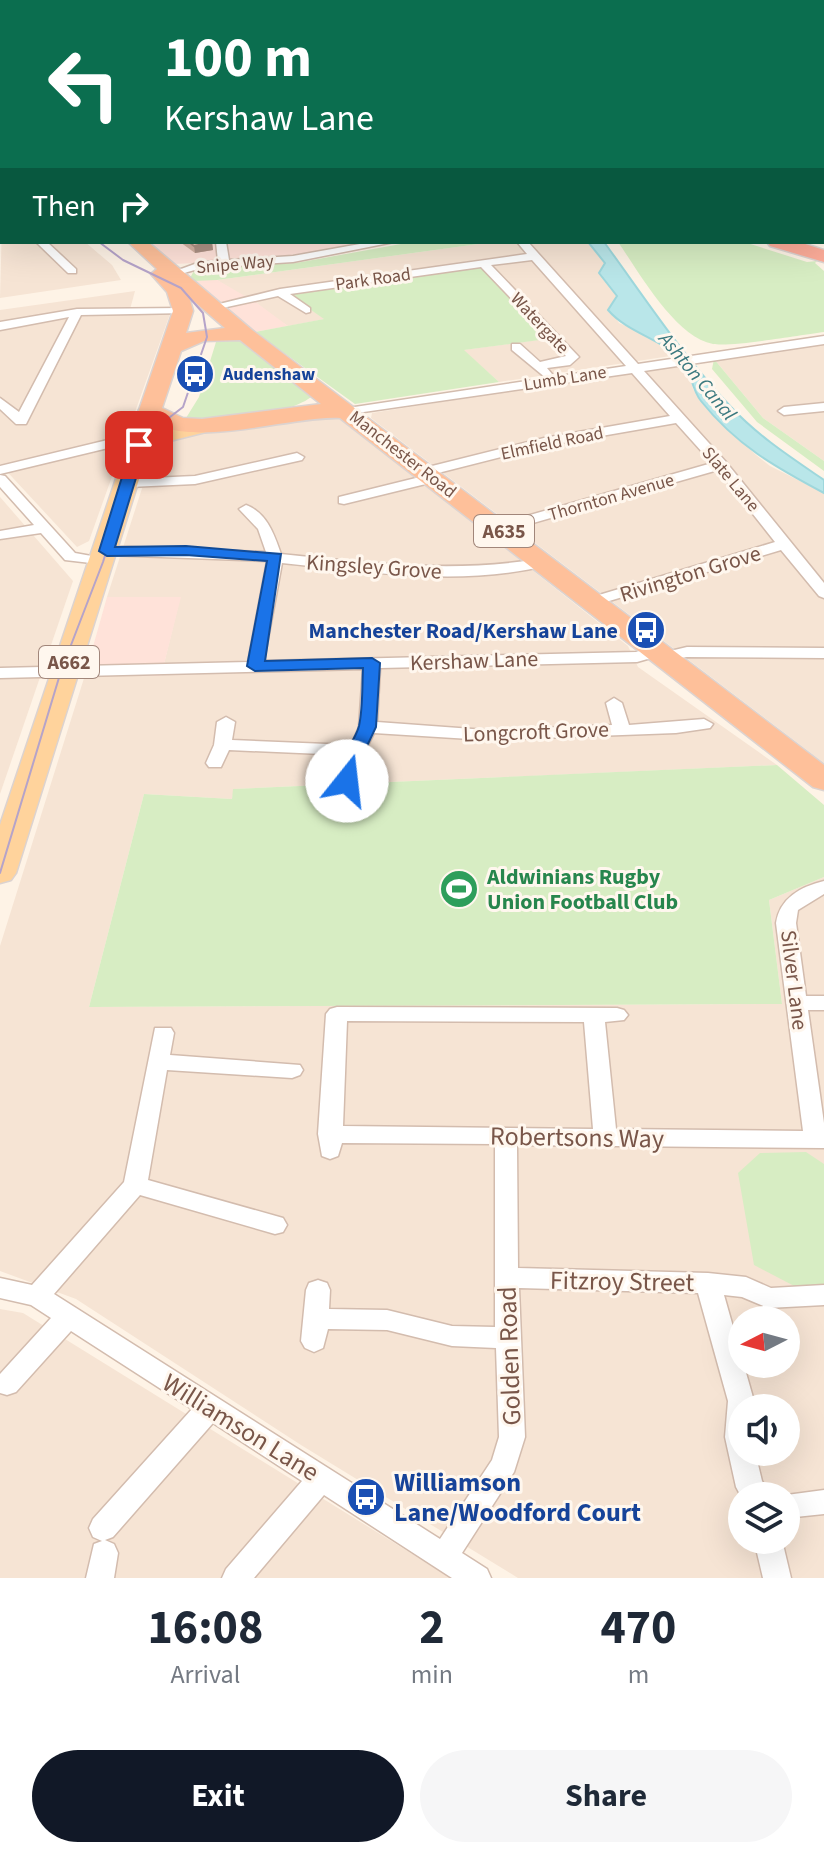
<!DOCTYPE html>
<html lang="en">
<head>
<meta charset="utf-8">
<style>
  body { margin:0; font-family:"Source Sans 3",sans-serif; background:#f6f6f7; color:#1f2937; height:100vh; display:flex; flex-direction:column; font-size:30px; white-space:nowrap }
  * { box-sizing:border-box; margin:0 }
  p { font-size:26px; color:#747a83 }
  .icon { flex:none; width:44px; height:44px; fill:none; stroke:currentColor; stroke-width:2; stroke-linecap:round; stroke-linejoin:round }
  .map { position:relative; height:1578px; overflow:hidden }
  .panel { display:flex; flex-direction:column; background:#fff; flex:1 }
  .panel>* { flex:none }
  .guide { position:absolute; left:0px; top:0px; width:824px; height:244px; box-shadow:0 8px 32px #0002; background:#0b6e4f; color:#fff; overflow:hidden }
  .needle { width:52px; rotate:264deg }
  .buttons { position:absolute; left:728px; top:1306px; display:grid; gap:16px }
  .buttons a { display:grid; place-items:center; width:72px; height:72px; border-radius:50%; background:#fff; box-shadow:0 8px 32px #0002; font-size:40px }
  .pin { position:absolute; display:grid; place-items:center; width:68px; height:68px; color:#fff; margin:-34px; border-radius:16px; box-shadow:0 4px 12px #0006 }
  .me { position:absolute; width:88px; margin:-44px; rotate:16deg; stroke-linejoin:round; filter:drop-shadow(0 0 6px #0008) }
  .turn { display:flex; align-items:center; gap:28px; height:168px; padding:0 32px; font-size:36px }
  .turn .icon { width:104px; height:104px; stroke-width:2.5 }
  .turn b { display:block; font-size:56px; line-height:68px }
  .then { display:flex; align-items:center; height:76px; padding:0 32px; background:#0003; gap:16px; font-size:30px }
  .eta { display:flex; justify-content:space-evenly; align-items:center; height:136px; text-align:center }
  .eta b { font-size:48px; font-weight:700; line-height:56px }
  .cta { display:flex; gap:16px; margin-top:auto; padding:16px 32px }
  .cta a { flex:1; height:92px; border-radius:48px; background:#111827; color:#fff; font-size:32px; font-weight:700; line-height:92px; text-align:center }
  .cta a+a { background:#f6f6f7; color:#1f2937 }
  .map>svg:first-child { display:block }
</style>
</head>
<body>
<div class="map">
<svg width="824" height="1578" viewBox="0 0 824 1578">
  <rect width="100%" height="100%" fill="#fef3e6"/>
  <g fill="#f6e4d4" fill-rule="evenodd">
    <polygon points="2,223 2,242 85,242 112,265 121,280 0,298"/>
    <polygon points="493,242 590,243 605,264 599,273 616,291 617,295 609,308 619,323 657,340 677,355 499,382 463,350 559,337 483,259 286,289 288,294 325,319 288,326 217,280"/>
    <polygon points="135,291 129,313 170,314 89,541 77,547 0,464 0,310"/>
    <polygon points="824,344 824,461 763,418 714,359"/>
    <polygon points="679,364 687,365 693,389 702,402 756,455 770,466 824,493 824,763 371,418 372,413"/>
    <path d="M316,415l25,3 287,228 10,21 139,98 -543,24 -2,10 -88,-5 -55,213 693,-3 -13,-104 55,-23v701h-306l-217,-133 -225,-146 -76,-28v-325l85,-271 76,1 19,-78 -73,-1 49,-152 14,-8zM742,1320h44v44h-44zM742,1408h44v44h-44zM742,1496h44v44h-44z"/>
    <polygon points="0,497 73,581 0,794"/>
    <polygon points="0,1309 23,1313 451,1578 0,1578"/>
  </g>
  <g fill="#ffe2d9">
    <polygon points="141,242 378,242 258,260 174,264"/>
    <polygon points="214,278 257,303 288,326 255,332 193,281"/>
    <polygon points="107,597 181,597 161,676 85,675"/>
  </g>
  <g fill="#d7edc3">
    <polygon points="412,242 493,242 217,280 193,281 190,278 195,269 207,267 296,263"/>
    <path d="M618,242h126l63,20 10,-1 -2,2 9,8v61c-24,3 -91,15 -111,12 -38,-7 -74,-72 -95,-102z"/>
    <polygon points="479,265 547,339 464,350 499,382 355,404 255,332 324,319 288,294"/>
    <path d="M227,338h13l72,58c-20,19 -98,25 -126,22l13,-21 17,-55z"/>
    <polygon points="714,359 763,418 824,461 824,471 757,422 712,369"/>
    <polygon points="777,765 824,805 824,877 769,900 782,1004 89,1007 144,794 232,799 233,789"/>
    <polygon points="806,1152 824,1164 824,1285 798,1288 754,1265 738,1173 760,1153"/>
  </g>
  <path fill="#b9e6e9" stroke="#9ed7dc" stroke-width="2" d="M588,242h16c41,56 80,116 128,166 26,28 60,50 92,72v13c-49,-26 -88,-48 -123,-92 -11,-14 -9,-32 -22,-44 -21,-19 -52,-25 -71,-47l9,-14 -18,-23 6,-10z"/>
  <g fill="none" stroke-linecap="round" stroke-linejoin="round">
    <defs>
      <g id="minor">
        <polygon points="442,0 451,0 453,2 444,2"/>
        <rect x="822" y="45" width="2" height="4"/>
        <polygon points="824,73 824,79 822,80 822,74"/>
        <polygon points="824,109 824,115 822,116 822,110"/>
        <rect x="822" y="132" width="2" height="6"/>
        <rect x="822" y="171" width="2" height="6"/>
        <rect x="0" y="233" width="2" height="6"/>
        <polygon points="36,242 47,242 76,269 76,273 68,273"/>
        <polygon points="216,242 226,242 229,260 293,256 371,242 394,242 293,262 202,268 173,276 173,272 200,262 218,261"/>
        <polygon points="517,242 528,242 638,364 824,336 824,344 644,371 726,462 824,583 824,598 819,596 781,550 599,604 589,604 586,601 589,598 775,542 718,470 505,531 495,531 493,528 495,525 712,463 676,423 544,446 434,474 440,478 438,481 344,504 339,503 339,497 424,476 418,472 420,469 544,438 670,416 632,373 343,415 342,412 348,408 626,366 532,260 491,265 579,357 570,365 547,368 552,374 546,378 512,350 512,344 520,344 540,362 566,356 481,267 290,294 310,308 310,312 306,313 278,296 213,310 207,307 280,289 527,254"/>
        <polygon points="183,308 187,309 187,313 81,315 26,424 16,424 0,409 0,398 19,412 69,317 0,330 0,322 77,309"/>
        <polygon points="824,403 824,411 784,415 778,411 784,407"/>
        <polygon points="153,429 158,430 158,436 0,474 0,466"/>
        <polygon points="297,453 304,457 302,460 195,484 129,487 122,483 129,479 195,476"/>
        <polygon points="0,475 5,476 75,553 108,559 108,565 65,560 41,533 0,539 0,531 34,525 0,487"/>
        <path d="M246,505c21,8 28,29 35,49 89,9 174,20 263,4l7,4 -2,3c-88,22 -178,7 -267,-2l-18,98 372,-9 23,-6 6,2 1,4 21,-5 137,1v10l-137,-1 -27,3 -2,-4 -21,6 -257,6 -3,54 109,8 126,-5 -6,-22 8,-5 8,5 7,22 75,-6 9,5 -3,4 -34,5 -190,7 -112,-7 -16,32 -2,16 -9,5 -9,-5 7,-26 -116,-5 -8,17h-12l-3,-4 8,-18 3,-23 9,-5 9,5 -3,18 119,5 8,-18 4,-58 -363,9v-10l248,-6 19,-101 -160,-6 -7,-4 7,-4h21l138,5 -8,-23 -19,-20z"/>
        <path d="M824,881v13l-26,16 -2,13 10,73h18v14h-16l16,113v25l-307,-3 1,123 190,5 38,4 25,11 53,-3v20l-56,3 -26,-11 -18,-2 30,106v7h-12v44h13l7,29 10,15 -30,2 -6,-11 -11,-50 3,-36 -30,-108 -179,-5 6,149 -11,35 -52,81 25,16 4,9h-39l-128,-83 -70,83h-32l4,-9 76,-88 -89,-58 -100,114 -8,3 9,4 4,9 -4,25h-28l8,-34 8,-3 -9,-4 -4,-9 4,-9 99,-110 -121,-78 -55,61 -9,3 -7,-2v-19l51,-56 -20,-13 -31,-7v-20l32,7 92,-103 31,-154h16l3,5 -4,22 130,10 3,5 -3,5 -8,3 -125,-8 -19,110 135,38 4,7 -4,7 -8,2 -135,-39 -86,99 386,245 52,-79 7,-23 -3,-89 -44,-2 -65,-16 -59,-1 -5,19 -9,4 -9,-4 -4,-7 5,-51 3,-7 9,-3 9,3 3,7 -1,19 58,1 65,16 43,1v-183l-153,-1 -4,13 -8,3 -8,-3 -4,-22 8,-120 4,-5 7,-2 280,1 7,2 4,5 -4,5 -19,2 11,107 187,2 -27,-208c4,-25 24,-36 48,-42zM347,1021l237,1 9,107 -250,-3z"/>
        <polygon points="824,1490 824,1514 786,1518 786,1496 779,1496"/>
        <polygon points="754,1540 782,1540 791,1578 763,1578"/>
      </g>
      <rect id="secondary" x="822" y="115" width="2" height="8"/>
      <g id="primary">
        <polygon points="482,0 495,0 496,2 483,2"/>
        <polygon points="150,404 161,410 154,431 198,420 209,427 206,432 170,441 146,457 16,873 11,880 0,883 0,825 139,410"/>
      </g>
      <g id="trunk">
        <polygon points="0,137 2,138 2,148 0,147"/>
        <rect x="0" y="168" width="2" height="10"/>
        <path d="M128,242h20l104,88 572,435v25l-11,-3 -473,-369c-51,-3 -168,39 -201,-8l34,-99 -6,-19 -16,-18 6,-5zM189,297l36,31 -39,5 7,-22zM240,340l81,64 -119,15 -19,-1 -21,-10 19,-57 23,-10z"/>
      </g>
      <g id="motorway">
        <rect x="0" y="23" width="2" height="8"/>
        <polygon points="767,242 799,242 824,250 824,262 770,246"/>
      </g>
    </defs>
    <use href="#minor" stroke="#d3bcae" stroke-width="3"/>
    <use href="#secondary" stroke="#d6bbab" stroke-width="3"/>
    <use href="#primary" stroke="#dcd3d0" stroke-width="3"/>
    <use href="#trunk" stroke="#dcd3d0" stroke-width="3"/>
    <use href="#motorway" stroke="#dcd3d0" stroke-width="3"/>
    <use href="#minor" fill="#fff" fill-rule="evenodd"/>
    <use href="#secondary" fill="#fff" fill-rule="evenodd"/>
    <use href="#primary" fill="#ffd39c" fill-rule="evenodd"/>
    <use href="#trunk" fill="#fec09a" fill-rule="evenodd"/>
    <use href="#motorway" fill="#fcac99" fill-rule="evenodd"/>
    <polyline stroke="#b5a3c9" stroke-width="2" points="0,873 61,671 103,562 138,452 148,434 183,407 207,337 203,313 181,288 123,260 99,242"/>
    <defs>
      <polyline id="rail" points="649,0 658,2"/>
    </defs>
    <use href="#rail" stroke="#b5a3c9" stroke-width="3"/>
    <use href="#rail" stroke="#fff7ee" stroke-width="2" stroke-dasharray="7" stroke-linecap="butt"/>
  </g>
  <polygon fill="#d3b2a2" points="180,242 212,242 213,250 195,253"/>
  <polygon fill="#ac9184" points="212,242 213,250 195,253 194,246"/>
  <polygon fill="#f5cfbc" stroke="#ac9184" stroke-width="2" points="189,242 212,242 194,246"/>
  <path fill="#1a73e8" stroke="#114b97" stroke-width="2" d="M139,441l7,4 -31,102 71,-1 95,8 -16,107 107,-3 8,5 -4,64 -18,38 -4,20h-13c-10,-21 13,-39 18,-59 4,-18 3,-39 4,-58l-108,3 -8,-5 20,-105 -81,-6 -79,1 -8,-5 33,-106z"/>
  <defs>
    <symbol id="bus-disc" viewBox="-11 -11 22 22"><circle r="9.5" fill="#1a4fb4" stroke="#fff7ee"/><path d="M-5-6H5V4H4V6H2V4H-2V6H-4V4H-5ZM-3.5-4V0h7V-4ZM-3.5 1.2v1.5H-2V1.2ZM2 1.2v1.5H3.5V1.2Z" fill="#fff"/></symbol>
    <symbol id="stadium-disc" viewBox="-11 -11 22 22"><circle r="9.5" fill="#2e9e5b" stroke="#fff7ee"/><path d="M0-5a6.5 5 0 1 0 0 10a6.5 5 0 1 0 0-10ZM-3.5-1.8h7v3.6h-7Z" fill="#fff"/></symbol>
  </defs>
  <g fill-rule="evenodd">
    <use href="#bus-disc" x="173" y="352" width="44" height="44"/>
    <use href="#bus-disc" x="624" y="608" width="44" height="44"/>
    <use href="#stadium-disc" x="437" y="867" width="44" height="44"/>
    <use href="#bus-disc" x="344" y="1475" width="44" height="44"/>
  </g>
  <g text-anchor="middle" stroke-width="6" stroke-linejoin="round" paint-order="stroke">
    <g font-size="18" fill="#795649" stroke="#fff7ee">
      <text transform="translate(235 264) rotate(-5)" y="6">Snipe Way</text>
      <text transform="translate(373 279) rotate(-8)" y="6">Park Road</text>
      <text transform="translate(540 323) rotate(47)" y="6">Watergate</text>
      <text transform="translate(565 378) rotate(-9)" y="6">Lumb Lane</text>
      <text transform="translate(552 443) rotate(-12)" y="6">Elmfield Road</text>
      <text transform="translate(403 454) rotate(38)" y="6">Manchester Road</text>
      <text transform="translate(731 479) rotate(50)" y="6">Slate Lane</text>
      <text transform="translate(611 497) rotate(-16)" y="6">Thornton Avenue</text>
    </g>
    <g font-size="18" font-weight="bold" fill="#164399" stroke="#fff7ee" text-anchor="start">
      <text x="223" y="380">Audenshaw</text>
    </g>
    <g font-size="20" font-style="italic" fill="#3b797f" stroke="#fff7ee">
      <text transform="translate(698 376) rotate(50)" y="7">Ashton Canal</text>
    </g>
    <g fill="#fff7ee" stroke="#a1867a" stroke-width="2">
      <rect x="474" y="515" width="60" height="32" rx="6"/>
      <rect x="39" y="646" width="60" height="32" rx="6"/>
    </g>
    <g font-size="20" font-weight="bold" fill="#795649">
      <text x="504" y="538">A635</text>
      <text x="69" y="669">A662</text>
    </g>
    <g font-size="22" fill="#795649" stroke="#fff7ee">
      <text transform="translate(374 566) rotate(4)" y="8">Kingsley Grove</text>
      <text transform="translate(690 573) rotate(-17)" y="8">Rivington Grove</text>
      <text transform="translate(474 660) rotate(-2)" y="8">Kershaw Lane</text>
      <text transform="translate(536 731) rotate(-2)" y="8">Longcroft Grove</text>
      <text transform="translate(795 980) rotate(83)" y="8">Silver Lane</text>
    </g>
    <g font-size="22" font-weight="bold" fill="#164399" stroke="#fff7ee" text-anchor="end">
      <text x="618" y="638">Manchester Road/Kershaw Lane</text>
    </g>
    <g font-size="22" font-weight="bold" fill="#27864d" stroke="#fff7ee" text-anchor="start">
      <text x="487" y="884">Aldwinians Rugby<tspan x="487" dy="25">Union Football Club</tspan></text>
    </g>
    <g font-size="26" fill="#795649" stroke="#fff7ee">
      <text transform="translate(577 1137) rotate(1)" y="9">Robertsons Way</text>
      <text transform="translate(622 1281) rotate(1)" y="9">Fitzroy Street</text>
      <text transform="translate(509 1356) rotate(-92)" y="9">Golden Road</text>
      <text transform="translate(241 1427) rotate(32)" y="9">Williamson Lane</text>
    </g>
    <g font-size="26" font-weight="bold" fill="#164399" stroke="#fff7ee" text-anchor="start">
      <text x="394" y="1491">Williamson<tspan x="394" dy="30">Lane/Woodford Court</tspan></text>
    </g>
  </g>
</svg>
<div class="buttons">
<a><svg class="needle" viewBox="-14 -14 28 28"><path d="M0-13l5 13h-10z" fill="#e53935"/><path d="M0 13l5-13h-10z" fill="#747a83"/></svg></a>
<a><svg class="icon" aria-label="sound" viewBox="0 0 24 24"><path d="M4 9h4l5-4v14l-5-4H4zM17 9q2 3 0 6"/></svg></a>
<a><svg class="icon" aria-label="layers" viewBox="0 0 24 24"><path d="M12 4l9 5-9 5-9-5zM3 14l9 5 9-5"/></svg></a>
</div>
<div class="pin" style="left:139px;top:445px;background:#d93025"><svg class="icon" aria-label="arrive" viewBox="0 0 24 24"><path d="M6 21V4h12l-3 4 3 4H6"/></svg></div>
<svg class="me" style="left:347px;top:781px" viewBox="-20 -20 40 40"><circle r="19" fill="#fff"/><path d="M0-13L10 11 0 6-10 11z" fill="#1a73e8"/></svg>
<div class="guide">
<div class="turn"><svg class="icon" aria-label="left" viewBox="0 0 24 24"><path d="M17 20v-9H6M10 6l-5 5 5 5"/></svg><div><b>100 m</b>Kershaw Lane</div></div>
<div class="then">Then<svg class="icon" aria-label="right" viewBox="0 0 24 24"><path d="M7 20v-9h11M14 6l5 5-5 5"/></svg></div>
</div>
</div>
<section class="panel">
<div class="eta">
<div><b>16:08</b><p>Arrival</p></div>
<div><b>2</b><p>min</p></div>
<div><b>470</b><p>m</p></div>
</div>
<div class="cta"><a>Exit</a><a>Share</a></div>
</section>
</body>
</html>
